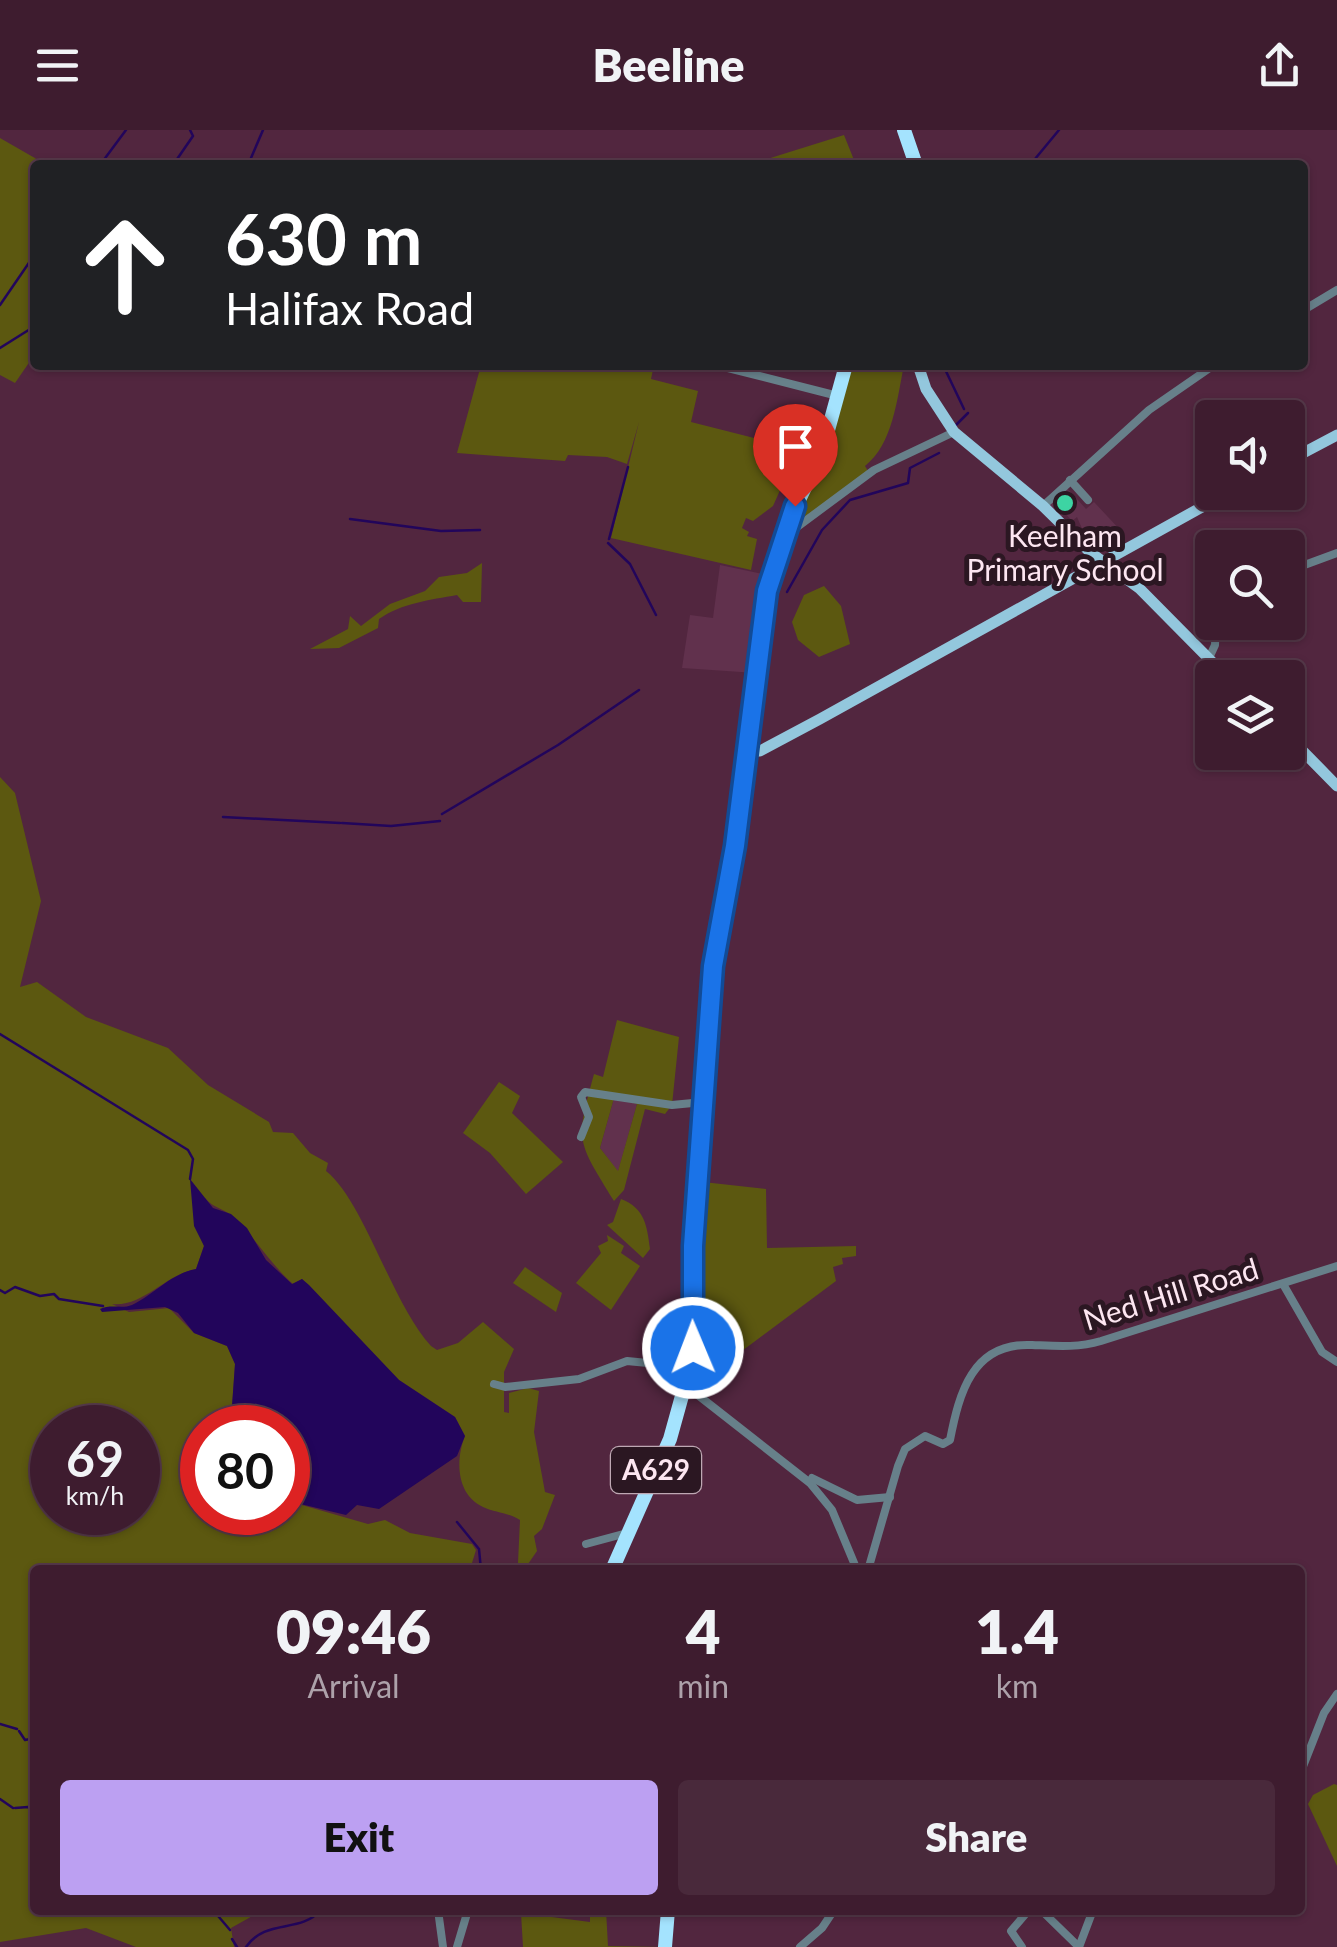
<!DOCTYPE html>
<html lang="en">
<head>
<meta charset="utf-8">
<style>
  body { margin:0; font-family:Lato,sans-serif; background:#49293b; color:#f1f3f6; height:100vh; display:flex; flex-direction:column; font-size:38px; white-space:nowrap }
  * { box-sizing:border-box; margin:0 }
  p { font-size:32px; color:#ada1aa }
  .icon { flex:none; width:55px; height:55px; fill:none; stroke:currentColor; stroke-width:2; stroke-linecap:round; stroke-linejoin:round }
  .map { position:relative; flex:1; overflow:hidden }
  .drawer { position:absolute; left:30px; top:1435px; width:1275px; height:350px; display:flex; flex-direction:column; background:#3e1c2f; border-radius:10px; box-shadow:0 2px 8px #0004,0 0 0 2px #573a4b }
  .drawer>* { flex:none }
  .banner { position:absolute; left:30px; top:30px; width:1278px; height:210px; border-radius:10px; box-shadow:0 2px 8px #0004,0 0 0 2px #573a4b; background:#202124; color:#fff; overflow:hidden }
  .tools { position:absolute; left:1195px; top:270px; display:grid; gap:20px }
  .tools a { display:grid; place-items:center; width:110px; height:110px; border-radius:10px; background:#3e1c2f; box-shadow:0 2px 8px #0004,0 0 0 2px #573a4b; font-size:50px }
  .speed { position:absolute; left:30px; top:1275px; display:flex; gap:20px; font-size:50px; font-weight:700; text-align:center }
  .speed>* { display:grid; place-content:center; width:130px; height:130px; border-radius:50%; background:#3e1c2f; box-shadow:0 2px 8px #0004,0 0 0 2px #573a4b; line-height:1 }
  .speed small { font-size:25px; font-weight:400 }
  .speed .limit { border:15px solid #d22; background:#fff; color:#111 }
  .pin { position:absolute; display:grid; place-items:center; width:85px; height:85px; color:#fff; margin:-102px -42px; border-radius:50% 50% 50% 0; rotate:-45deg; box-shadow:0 0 10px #0007 }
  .pin .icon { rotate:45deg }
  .me { position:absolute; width:110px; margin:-55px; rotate:359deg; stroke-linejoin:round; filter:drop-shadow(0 0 8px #0008) }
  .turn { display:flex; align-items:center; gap:35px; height:210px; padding:0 30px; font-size:45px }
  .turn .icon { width:130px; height:130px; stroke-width:2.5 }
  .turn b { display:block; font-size:70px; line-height:85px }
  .eta { display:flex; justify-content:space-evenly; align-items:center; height:170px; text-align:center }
  .eta b { font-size:60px; font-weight:800; line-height:70px }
  .cta { display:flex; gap:20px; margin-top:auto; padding:20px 30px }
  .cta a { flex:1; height:115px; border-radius:10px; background:#bca0f2; color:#111; font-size:40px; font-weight:800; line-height:115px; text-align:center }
  .cta a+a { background:#49293b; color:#f1f3f6 }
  header { display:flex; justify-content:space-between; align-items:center; height:130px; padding:0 30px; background:#3e1c2f; font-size:45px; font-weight:800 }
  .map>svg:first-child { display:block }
</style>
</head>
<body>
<header><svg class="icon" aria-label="menu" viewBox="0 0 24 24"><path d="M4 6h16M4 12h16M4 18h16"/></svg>Beeline<svg class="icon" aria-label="share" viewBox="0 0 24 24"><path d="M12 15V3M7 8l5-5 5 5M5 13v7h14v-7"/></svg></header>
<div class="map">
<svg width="1337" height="1817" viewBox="0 0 1337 1817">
  <rect width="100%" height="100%" fill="#52263f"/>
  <g fill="#61314d">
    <polygon points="1067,358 1086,379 1094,372 1122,402 1092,422 1078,408 1084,403 1077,387 1072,391 1065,383 1060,388 1047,375"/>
    <polygon points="720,435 768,445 756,543 682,538 690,485 713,488"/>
    <polygon points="614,968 637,974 618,1042 600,1018"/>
  </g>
  <g fill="#5c5810" fill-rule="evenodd">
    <polygon points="844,5 856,35 764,35 764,30"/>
    <polygon points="0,8 47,35 35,35 35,224 15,253 0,245"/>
    <polygon points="481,235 654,235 651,249 698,261 691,292 782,315 780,322 795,327 773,376 753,391 746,388 742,398 749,402 747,406 757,409 751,440 611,408 639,292 627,334 607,327 568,325 565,331 457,323"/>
    <path d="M849,235h55c-7,34 -11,79 -39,101l3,5 -59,48 -7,-4 -5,4z"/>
    <path d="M482,433l-1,39h-18l-6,-7c-27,5 -55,8 -78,24l-1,9 -39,20 -29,1 38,-20 2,-13 11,10 29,-22 35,-13 14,-14 28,-4z"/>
    <polygon points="824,456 841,476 850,514 819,527 798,510 792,492 804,465"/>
    <path d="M0,647l15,16 26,108 -21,86 17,-5 49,35 82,31 40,37 61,37 4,10 20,1 17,20 18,10 -2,8c38,30 65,131 105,175l6,4 21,-7 25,-21 31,27 -10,23v40l5,1v-20l19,-5 11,3 -5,41 11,60 10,3 -13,34 -8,7 3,15 -11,16 -8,-4 2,-43c-13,-8 -24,-7 -37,-13 -28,-13 -27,-49 -18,-71l-10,-19 -56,-37 -97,-101 -9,5c-23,-20 -42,-52 -61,-68 -9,-8 -19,-8 -27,-18l-12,11 11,37 -8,23c-32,6 -52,38 -84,35l17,8 40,-4 25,25 33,13 8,18 -3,43 -14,20 -16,1v84h86v-11l80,23 17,-4 25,13 62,11 4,6 -4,13 5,5 -4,2h-438v340h228l-32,18 3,19h-98l-50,-19 -86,14zM52,1298h86v84h-86z"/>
    <path d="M617,890l62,17 -7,68 -7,9 -20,-5 -21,81 -10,11c-37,-61 -39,-58 -20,-127l9,3zM614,968l23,6 -19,67 -18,-23z"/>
    <polygon points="499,952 520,966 512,983 563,1032 526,1064 490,1023 463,1003"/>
    <polygon points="703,1052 766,1059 767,1118 856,1116 856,1126 842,1128 843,1134 833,1137 836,1151 695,1256 697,1225 702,1226 702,1218 698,1217"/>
    <path d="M621,1069c24,9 26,27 29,50l-7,9 -36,-33 6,-3z"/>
    <polygon points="607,1105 624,1116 621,1123 640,1136 611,1180 576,1153 601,1123 598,1116 608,1111"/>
    <polygon points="525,1137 562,1163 556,1182 513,1153"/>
    <polygon points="1334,1654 1337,1655 1337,1736 1308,1674 1313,1665"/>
    <polygon points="590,1780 606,1780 608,1816 662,1817 523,1817 521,1783 590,1792"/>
  </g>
  <path fill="#22055b" d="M190,1049l23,29 18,6 16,14 19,32 26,24 10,-5 7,6 90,95 56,37 10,19 -8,20 -78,53 -22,-4 -11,10 -58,-14v-73l-70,-1v-7l14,-14 3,-42 -8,-18 -33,-13 -16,-20 -13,-6 -63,5 -2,-3c10,-5 23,0 32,-4 23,-11 38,-31 64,-36l8,-23 -10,-20z"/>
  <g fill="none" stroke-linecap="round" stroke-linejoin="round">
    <g stroke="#22055b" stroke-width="2.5">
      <polyline points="100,35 126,0"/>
      <polyline points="173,35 193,6 190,0"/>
      <polyline points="248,35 263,0"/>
      <polyline points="1030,35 1059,0"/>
      <polyline points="0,175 35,124"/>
      <polyline points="0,218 35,196"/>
      <polyline points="943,235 964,279"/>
      <polyline points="956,295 968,283"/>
      <polyline points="350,389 441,401 480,400"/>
      <polyline points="609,409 628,337"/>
      <polyline points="608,413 630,434 656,485"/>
      <polyline points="787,462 822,400 850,370 908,353 910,338 939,323"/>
      <polyline points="442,684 558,615 639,560"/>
      <polyline points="223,687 340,693"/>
      <polyline points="342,693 391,696 440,691"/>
      <polyline points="0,904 188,1020 193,1029 190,1049"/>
      <polyline points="0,1160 5,1163 15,1157 40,1166 54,1164 59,1169 103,1176"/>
      <polyline points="457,1392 479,1419 481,1440"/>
      <polyline points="0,1594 17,1599"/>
      <polyline points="19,1601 25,1610 35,1608"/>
      <polyline points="0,1669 13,1678"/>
      <polyline points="15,1678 28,1677 35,1683"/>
      <polyline points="213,1780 230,1800"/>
      <polyline points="232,1809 237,1817"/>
      <path d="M246,1817c20,-29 54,-13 75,-37"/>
    </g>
    <g stroke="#67808a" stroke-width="8">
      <polyline points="1302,181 1337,160"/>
      <polyline points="716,235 838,266"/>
      <polyline points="1070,350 1088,370"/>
      <polyline points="1043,376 1149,280 1214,235"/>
      <polyline points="785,406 874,340 954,302"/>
      <polyline points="1288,436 1299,437 1337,423"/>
      <polyline points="1209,528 1215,515 1216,492"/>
      <polyline points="581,1007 589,987 581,967 585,962 672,975 703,972"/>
      <polyline points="1283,1154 1322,1222 1337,1232"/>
      <polyline points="494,1254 505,1257 579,1249 627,1231 689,1237"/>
      <polyline points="685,1255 810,1353 832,1380 857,1440"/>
      <polyline points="812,1348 857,1370 890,1367"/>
      <polyline points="586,1414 627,1403"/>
      <path d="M868,1440l30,-104 7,-17 20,-13 18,8 7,-4c9,-46 22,-98 82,-95 24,1 45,3 69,-4l236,-75"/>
      <polyline points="1300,1644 1324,1583 1337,1564"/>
      <polyline points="438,1780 443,1817"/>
      <polyline points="1041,1780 1079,1817"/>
      <polyline points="457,1817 468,1780"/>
      <polyline points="800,1817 822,1798 834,1780"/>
      <polyline points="1022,1817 1011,1801 1029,1780"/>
      <polyline points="1079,1817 1093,1780"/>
    </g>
    <g stroke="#93c7dd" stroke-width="11">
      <polyline points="918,235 926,259 954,302 1043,376 1091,423 1139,458 1228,548"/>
      <polyline points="1288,331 1337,305"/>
      <polyline points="1288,606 1337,656"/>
      <polyline points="747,621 760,621 820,589 1229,362"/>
    </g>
    <g stroke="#a4e3fe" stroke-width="14">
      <polyline points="904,0 916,35"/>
      <polyline points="612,1440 670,1309 690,1237 693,1117 713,836 735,716 767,461 784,401 822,322 846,235"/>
      <polyline points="665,1817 668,1780"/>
    </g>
  </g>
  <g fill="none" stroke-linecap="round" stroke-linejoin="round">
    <defs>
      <polyline id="route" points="693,1218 693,1116 713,836 735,716 767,461 795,376"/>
    </defs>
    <use href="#route" stroke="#114b97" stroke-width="25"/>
    <use href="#route" stroke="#1a73e8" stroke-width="18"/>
  </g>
  <circle fill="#3dd4a3" stroke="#2b1722" stroke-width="4" cx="1065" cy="373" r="10"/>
  <g text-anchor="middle" stroke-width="10" stroke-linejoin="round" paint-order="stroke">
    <rect fill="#2b1722" stroke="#bea8b3" stroke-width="2.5" x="611" y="1317" width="90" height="46" rx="8"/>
    <g font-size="28" font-weight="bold" fill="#fde6f1">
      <text x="656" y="1350">A629</text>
    </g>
    <g font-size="30" fill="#fde6f1" stroke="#2b1722">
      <text x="1065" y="417">Keelham<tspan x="1065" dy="34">Primary School</tspan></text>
    </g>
    <g font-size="30" fill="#fde6f1" stroke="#2b1722">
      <text transform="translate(1171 1165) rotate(-17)" y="10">Ned Hill Road</text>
    </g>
  </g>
</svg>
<div class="tools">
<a><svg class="icon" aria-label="sound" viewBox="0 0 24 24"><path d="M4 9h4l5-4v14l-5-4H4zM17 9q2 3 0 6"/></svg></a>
<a><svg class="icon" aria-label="search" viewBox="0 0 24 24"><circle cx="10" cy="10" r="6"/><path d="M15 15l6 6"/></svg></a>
<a><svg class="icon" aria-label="layers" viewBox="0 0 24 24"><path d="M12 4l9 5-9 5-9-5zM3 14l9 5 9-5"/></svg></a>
</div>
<div class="speed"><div>69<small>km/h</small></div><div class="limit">80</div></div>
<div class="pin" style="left:795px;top:376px;background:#d93025"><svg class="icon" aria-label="arrive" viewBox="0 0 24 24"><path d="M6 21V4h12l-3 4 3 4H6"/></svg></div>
<svg class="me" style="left:693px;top:1218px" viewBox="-20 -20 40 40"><circle r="17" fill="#1a73e8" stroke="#fff" stroke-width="3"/><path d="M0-11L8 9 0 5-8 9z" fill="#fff"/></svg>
<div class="banner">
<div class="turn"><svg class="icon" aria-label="ahead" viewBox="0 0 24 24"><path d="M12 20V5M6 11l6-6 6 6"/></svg><div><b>630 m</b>Halifax Road</div></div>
</div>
<section class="drawer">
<div class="eta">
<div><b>09:46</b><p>Arrival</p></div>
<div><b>4</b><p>min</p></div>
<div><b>1.4</b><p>km</p></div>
</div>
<div class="cta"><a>Exit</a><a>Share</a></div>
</section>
</div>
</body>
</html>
